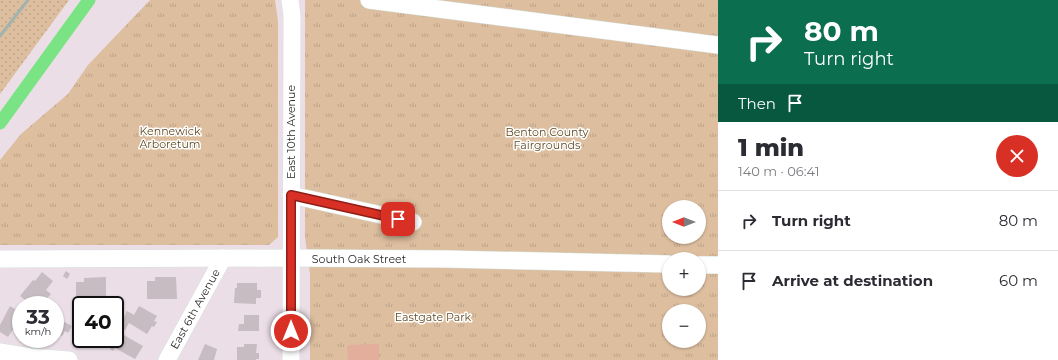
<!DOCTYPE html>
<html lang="en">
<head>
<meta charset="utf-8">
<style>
  body { margin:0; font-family:Montserrat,sans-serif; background:#f7f7f7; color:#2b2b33; height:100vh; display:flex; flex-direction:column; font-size:15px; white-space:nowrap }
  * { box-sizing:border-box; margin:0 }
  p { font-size:13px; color:#7c7c81 }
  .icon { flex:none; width:22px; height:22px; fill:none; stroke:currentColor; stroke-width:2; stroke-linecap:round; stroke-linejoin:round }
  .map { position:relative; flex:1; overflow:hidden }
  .details { display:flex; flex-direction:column; background:#fff; width:340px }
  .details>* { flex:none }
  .top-card { background:#0b6e4f; color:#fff; overflow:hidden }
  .needle { width:26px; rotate:270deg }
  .fabs { position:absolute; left:662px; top:200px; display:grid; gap:8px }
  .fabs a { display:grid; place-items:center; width:44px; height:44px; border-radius:50%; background:#fff; box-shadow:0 1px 3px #0004; font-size:20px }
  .speed { position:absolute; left:12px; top:296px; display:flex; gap:8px; font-size:20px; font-weight:700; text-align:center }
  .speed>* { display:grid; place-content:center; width:52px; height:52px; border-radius:50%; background:#fff; box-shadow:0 1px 3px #0004; line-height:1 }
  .speed small { font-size:10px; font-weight:400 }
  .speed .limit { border:2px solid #111; border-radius:6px; background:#fff; color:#111 }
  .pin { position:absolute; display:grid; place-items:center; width:34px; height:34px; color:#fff; margin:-17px; border-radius:8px; box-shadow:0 2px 6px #0006 }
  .me { position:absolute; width:44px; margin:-22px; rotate:0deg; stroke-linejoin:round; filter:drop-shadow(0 0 3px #0008) }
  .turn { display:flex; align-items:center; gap:14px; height:84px; padding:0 20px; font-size:18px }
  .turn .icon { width:52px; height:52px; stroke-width:2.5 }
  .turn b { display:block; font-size:28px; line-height:34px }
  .then { display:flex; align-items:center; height:38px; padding:0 20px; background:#0003; gap:8px; font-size:15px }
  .round { display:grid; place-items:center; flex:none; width:42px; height:42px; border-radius:21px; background:#f7f7f7 }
  .summary { display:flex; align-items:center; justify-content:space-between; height:68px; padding:0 20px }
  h1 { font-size:24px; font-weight:800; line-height:30px }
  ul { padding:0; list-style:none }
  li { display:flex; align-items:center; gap:12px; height:60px; padding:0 20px; border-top:1px solid #e1e1e2 }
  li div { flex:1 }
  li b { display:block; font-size:15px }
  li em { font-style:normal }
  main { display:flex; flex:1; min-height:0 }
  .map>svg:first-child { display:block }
</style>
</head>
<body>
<main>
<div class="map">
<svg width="718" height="360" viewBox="0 0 718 360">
  <defs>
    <pattern id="grass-dots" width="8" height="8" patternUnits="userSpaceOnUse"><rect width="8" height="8" fill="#ddbe9f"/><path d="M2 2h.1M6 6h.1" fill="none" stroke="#bea389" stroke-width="1.8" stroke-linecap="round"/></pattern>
    <pattern id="park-tufts" width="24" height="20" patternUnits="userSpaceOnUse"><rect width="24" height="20" fill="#ddbe9f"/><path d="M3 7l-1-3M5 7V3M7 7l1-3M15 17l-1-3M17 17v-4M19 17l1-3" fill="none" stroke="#bea389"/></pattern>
  </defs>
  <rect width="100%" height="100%" fill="#ebdee6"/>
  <polygon fill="url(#grass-dots)" points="0,0 69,0 0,94"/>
  <g fill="url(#park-tufts)" fill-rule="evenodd">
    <polygon points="150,0 275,0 278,21 278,237 269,245 0,245 0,160 21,134 68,94 88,65"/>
    <path d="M305,0h413v360h-408v-86l-5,-37zM669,207h30v30h-30zM669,259h30v30h-30zM669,311h30v30h-30z"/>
  </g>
  <polygon fill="#e3af9c" points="379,344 379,360 348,360 347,345"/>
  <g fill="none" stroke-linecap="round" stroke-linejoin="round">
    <polyline stroke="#7ae485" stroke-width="13" points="0,123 89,0"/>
  </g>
  <g fill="#c7bcc2">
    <polygon points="66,271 70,274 67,279 63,276"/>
    <polygon points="42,272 53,281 46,290 51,294 44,302 39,298 33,305 31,305 20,296 33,280 35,281"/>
    <polygon points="106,277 106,299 76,300 76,282 84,282 84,278"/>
    <polygon points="155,277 176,277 177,299 147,299 147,281 155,281"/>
    <polygon points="237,283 257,283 257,290 261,290 261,298 256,298 256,304 234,303 235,288 237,288"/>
    <polygon points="10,306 21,313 21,318 8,337 0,332 0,325"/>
    <polygon points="139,306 157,316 154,321 157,322 154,327 152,326 147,334 129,323 125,330 115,324 115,319 117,315 123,319 127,311 134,315"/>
    <polygon points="244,315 259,315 259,331 238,331 239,324 244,324"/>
    <polygon points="55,317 72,326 68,333 65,331 62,336 55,332"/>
    <polygon points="115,330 143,346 135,359 115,348 113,351 110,349 112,346 99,339 115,339"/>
    <polygon points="205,344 217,349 214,360 198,360"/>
    <polygon points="244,344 257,344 256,353 259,353 259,359 256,359 256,360 237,360 237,347 244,347"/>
  </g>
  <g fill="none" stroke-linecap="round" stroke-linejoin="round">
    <defs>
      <g id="minor">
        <polyline points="290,0 292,15 291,360"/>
        <polyline points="369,0 718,45"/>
        <polyline points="291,195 413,222"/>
        <polyline points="0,259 291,258 447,259 669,264"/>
        <polyline points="699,265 718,265"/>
        <polyline points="0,352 30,357 69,360"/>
        <polyline points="167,360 223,258"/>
      </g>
    </defs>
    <use href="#minor" stroke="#d3e2dd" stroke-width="18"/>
    <use href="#minor" stroke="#fff" stroke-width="17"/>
    <polyline stroke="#a1b3ad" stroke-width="3" points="0,36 28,0"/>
  </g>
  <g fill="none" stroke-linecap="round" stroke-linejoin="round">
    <defs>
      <polyline id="route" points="291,331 291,195 398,219"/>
    </defs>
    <use href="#route" stroke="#8d1f18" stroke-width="10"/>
    <use href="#route" stroke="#d93025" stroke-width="7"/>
  </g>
  <g text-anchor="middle" stroke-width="3" stroke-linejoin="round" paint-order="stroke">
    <g font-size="11" fill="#614a21" stroke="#fff">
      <text x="170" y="135">Kennewick<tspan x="170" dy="13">Arboretum</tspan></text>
      <text x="547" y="136">Benton County<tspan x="547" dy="13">Fairgrounds</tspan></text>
      <text x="433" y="321">Eastgate Park</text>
    </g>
    <g font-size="11" fill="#2a2a2a" stroke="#fff">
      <text transform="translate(291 132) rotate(-90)" y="4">East 10th Avenue</text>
      <text x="359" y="263">South Oak Street</text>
      <text transform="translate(195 309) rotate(-61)" y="4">East 6th Avenue</text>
    </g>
  </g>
</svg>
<div class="fabs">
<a><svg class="needle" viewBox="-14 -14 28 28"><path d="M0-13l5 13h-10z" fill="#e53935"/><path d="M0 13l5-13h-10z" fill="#7c7c81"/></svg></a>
<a>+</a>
<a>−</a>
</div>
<div class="speed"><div>33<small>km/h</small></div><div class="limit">40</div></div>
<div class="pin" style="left:398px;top:219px;background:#d93025"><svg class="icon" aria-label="arrive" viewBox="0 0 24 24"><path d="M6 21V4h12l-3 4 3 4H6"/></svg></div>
<svg class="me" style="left:291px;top:331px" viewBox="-20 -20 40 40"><circle r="17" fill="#d93025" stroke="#fff" stroke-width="3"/><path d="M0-11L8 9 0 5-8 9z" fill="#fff"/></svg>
</div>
<section class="details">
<div class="top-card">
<div class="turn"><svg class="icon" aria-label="right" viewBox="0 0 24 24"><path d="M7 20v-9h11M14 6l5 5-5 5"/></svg><div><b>80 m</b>Turn right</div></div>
<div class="then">Then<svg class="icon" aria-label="arrive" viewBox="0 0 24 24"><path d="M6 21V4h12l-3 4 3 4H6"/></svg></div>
</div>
<div class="summary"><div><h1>1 min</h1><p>140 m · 06:41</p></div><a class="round" style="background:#d93025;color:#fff"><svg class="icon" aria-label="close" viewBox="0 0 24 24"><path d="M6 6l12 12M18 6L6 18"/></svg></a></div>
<ul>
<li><svg class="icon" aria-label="right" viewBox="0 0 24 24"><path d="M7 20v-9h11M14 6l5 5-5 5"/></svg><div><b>Turn right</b></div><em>80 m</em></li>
<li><svg class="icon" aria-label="arrive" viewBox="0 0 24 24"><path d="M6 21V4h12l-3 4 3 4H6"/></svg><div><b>Arrive at destination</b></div><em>60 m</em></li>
</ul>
</section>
</main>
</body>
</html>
